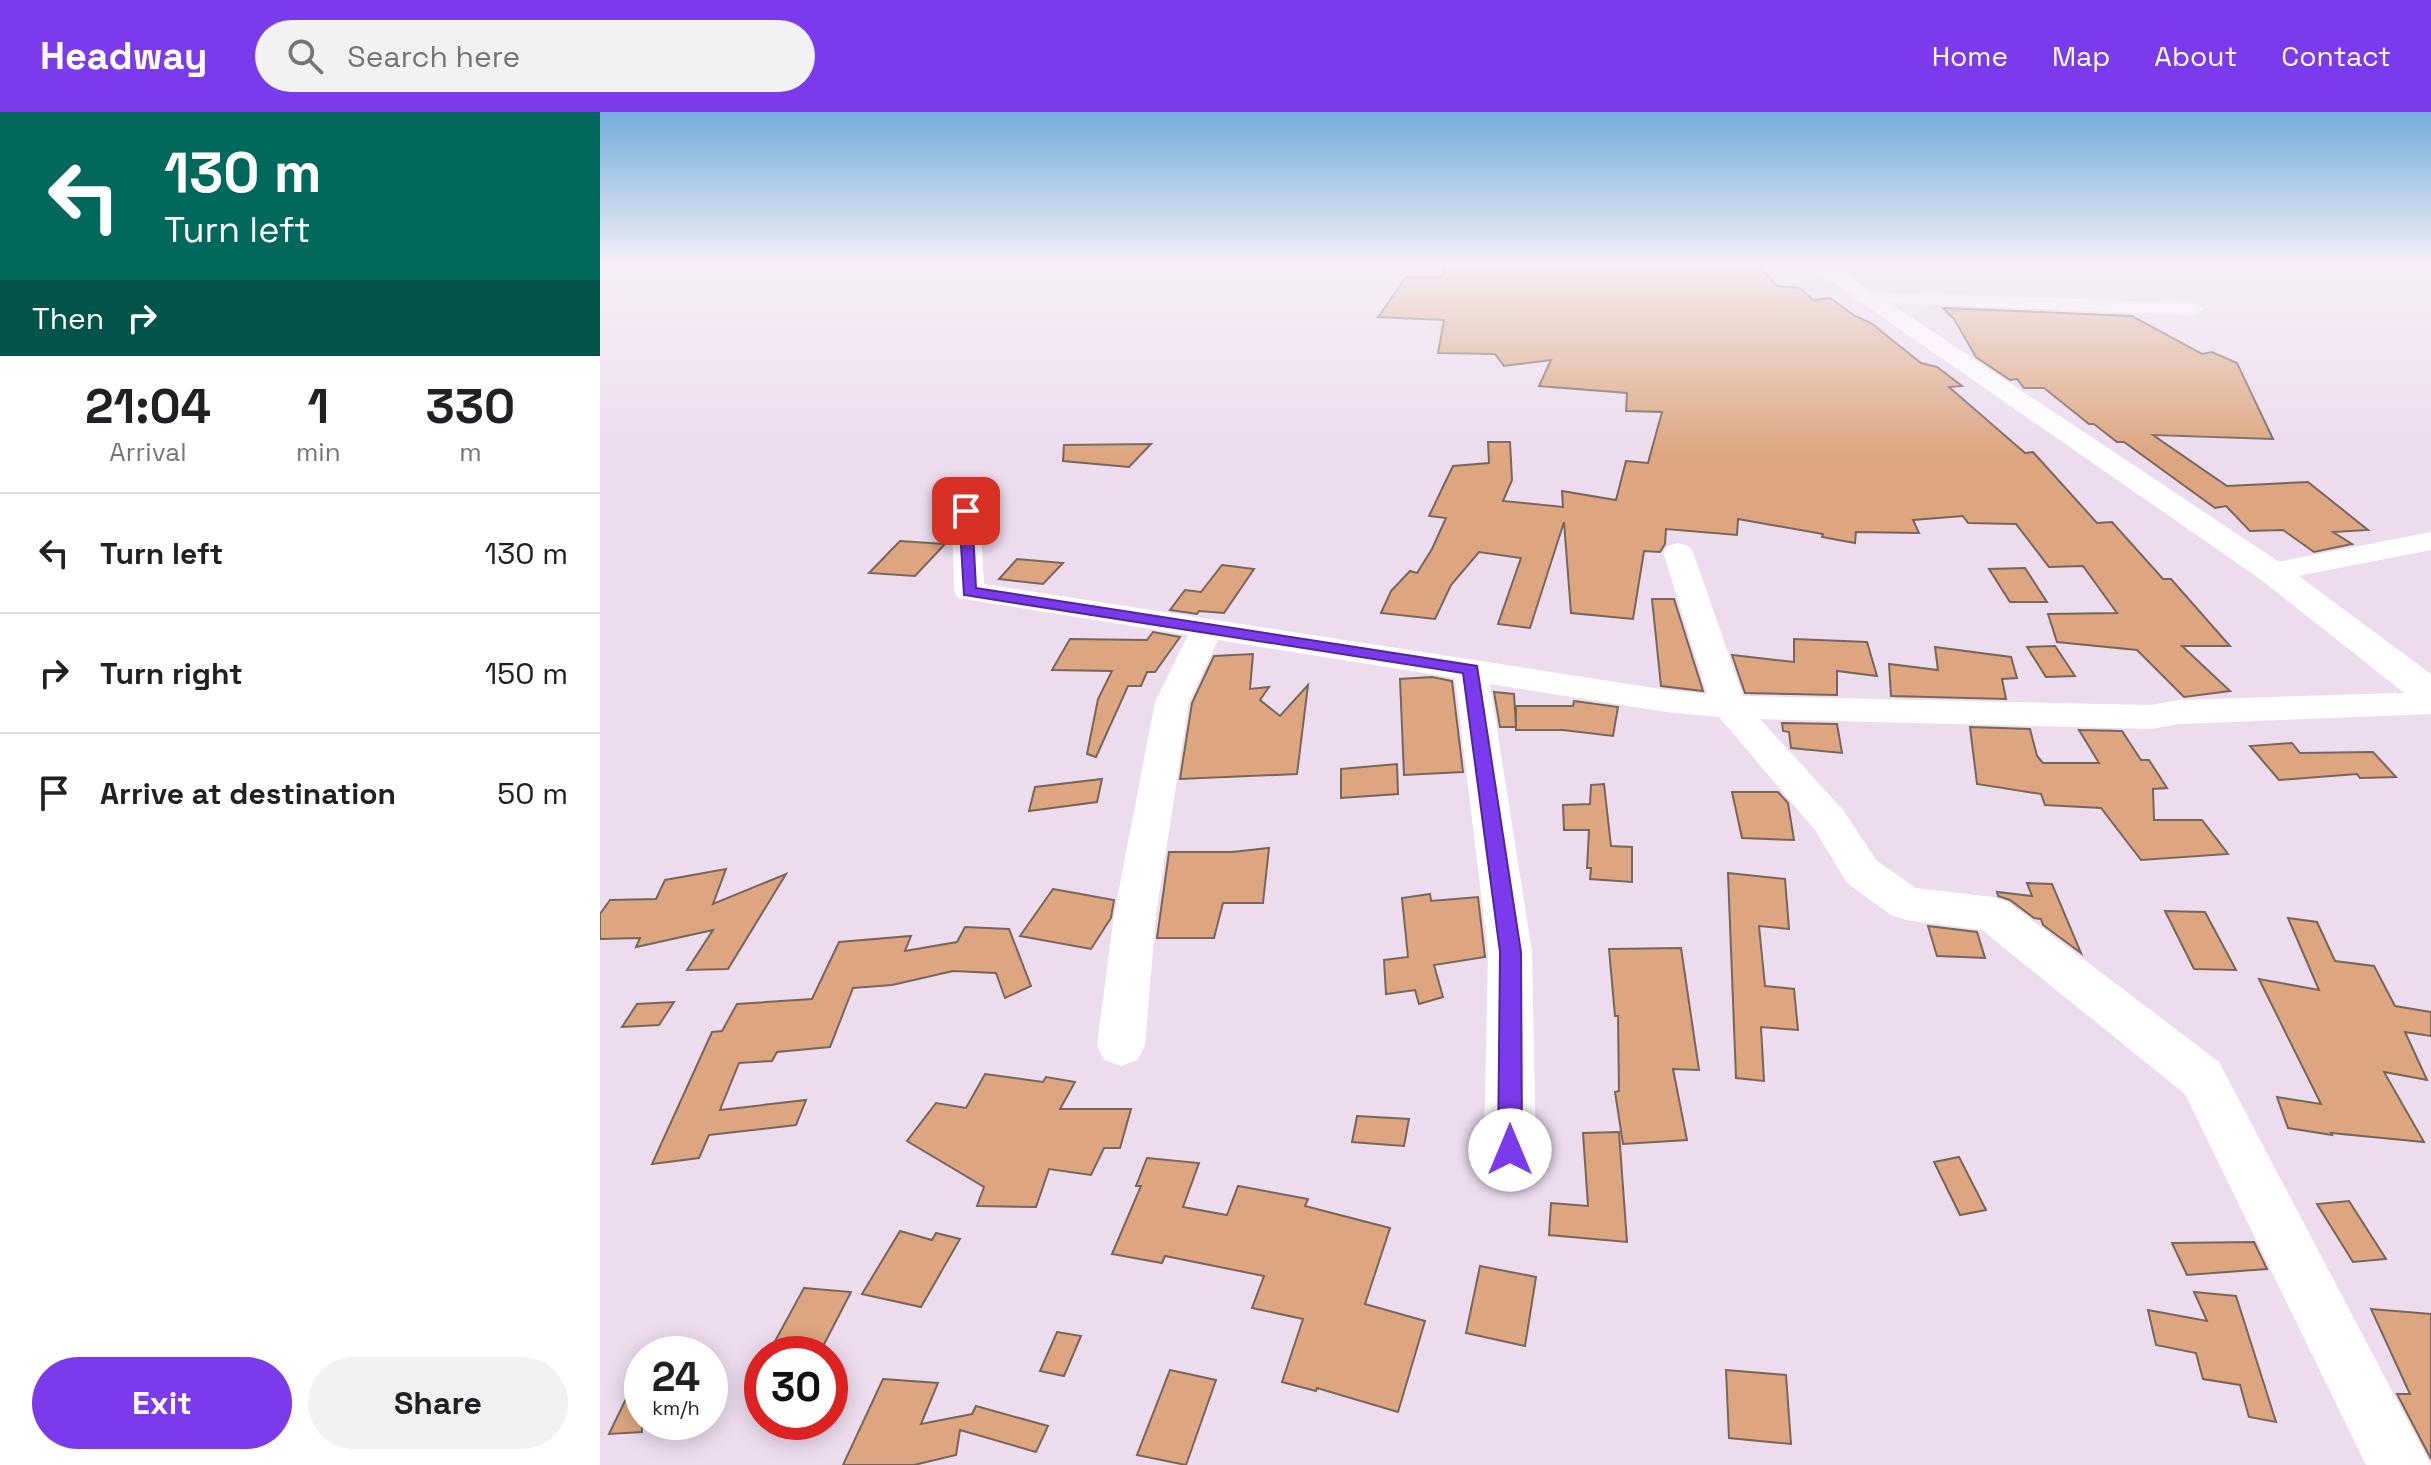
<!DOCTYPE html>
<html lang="en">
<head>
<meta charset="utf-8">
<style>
  body { margin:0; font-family:"Space Grotesk",sans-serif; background:#f2f2f2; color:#202124; height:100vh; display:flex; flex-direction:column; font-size:30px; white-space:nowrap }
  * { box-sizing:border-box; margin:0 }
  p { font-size:26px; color:#757577 }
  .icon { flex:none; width:44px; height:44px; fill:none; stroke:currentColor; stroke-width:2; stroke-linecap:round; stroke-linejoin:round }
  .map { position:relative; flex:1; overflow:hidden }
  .details { display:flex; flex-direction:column; background:#fff; width:600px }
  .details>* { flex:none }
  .banner { background:#00695c; color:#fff; overflow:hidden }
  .speed { position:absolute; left:24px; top:1224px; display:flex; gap:16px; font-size:40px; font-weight:700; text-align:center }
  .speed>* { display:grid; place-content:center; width:104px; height:104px; border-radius:50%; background:#fff; box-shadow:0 4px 20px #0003; line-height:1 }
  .speed small { font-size:20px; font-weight:400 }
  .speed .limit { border:12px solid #d22; background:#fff; color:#111 }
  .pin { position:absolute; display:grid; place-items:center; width:68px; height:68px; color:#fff; margin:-34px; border-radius:16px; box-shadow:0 4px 12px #0006 }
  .me { position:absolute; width:88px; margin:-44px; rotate:0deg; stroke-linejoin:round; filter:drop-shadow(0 0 6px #0008) }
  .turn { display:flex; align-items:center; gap:28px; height:168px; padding:0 32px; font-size:36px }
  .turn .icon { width:104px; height:104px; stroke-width:2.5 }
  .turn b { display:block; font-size:56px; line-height:68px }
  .then { display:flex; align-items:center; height:76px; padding:0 32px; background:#0003; gap:16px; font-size:30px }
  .eta { display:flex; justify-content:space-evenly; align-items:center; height:136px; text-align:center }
  .eta b { font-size:48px; font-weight:700; line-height:56px }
  .primary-button { display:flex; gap:16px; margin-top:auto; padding:16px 32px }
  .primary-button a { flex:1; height:92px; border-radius:48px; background:#7c3aed; color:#fff; font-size:32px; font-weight:700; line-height:92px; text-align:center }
  .primary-button a+a { background:#f2f2f2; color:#202124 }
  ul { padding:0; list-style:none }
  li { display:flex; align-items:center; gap:24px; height:120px; padding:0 32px; border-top:2px solid #e0e0e0 }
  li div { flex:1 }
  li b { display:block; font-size:30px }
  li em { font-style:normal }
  header { display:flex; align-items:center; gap:48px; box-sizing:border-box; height:112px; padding:0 40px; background:#7c3aed; color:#fff }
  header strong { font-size:38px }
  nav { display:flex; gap:44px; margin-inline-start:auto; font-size:28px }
  .search { width:560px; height:72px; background:#f2f2f2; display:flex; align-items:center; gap:20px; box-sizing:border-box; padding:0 28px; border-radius:44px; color:#757577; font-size:30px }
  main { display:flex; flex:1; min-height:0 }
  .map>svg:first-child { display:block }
</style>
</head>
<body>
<header>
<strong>Headway</strong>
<div class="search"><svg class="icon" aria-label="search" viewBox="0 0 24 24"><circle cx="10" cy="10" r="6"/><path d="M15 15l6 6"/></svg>Search here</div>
<nav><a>Home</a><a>Map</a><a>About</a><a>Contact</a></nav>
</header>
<main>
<section class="details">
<div class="banner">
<div class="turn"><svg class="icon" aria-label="left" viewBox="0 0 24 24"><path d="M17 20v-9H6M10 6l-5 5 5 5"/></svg><div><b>130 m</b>Turn left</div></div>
<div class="then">Then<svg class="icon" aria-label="right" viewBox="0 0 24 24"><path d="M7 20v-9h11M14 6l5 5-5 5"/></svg></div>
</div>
<div class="eta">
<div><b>21:04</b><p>Arrival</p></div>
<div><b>1</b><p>min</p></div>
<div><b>330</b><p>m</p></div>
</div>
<ul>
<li><svg class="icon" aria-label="left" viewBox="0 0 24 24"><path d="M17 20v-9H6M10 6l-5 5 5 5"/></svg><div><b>Turn left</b></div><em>130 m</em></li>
<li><svg class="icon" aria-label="right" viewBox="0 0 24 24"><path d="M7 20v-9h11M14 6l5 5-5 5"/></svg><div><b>Turn right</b></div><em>150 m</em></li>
<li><svg class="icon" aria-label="arrive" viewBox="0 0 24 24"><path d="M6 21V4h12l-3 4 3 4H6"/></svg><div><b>Arrive at destination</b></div><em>50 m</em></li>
</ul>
<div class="primary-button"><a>Exit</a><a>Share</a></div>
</section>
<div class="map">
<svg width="1831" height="1353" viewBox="0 0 1831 1353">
  <rect width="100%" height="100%" fill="#ecdcee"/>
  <g fill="#dda681" stroke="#78665a" stroke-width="2">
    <polygon points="914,152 1157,152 1177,174 1200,176 1213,188 1230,186 1255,204 1271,211 1321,251 1337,255 1362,274 1349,275 1425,341 1433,340 1497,411 1512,410 1563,467 1571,467 1630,534 1582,534 1630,579 1584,585 1537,538 1457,530 1448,502 1517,501 1483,454 1449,455 1416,412 1368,411 1363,404 1313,408 1319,421 1256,420 1255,431 1222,425 1223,422 1138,407 1137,423 1066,417 1065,432 1060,440 1044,439 1033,507 971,501 964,410 930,516 898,512 921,446 879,440 851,473 835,507 781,501 791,479 810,459 817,461 832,437 846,406 829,404 853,354 889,351 888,330 910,330 912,368 903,389 963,395 962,379 1016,388 1026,349 1048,351 1062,300 1026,299 1027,281 939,274 951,248 904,254 895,242 838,241 844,208 778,205 806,165 843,165 844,154 914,154"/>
    <polygon points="1343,196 1532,204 1602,242 1612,240 1637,251 1673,327 1553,323 1627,374 1708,370 1768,418 1733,420 1752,432 1714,440 1683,418 1650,419 1626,394 1615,396 1524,330 1517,330 1494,312 1489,312 1444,276 1424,276 1417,267 1410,268 1376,245 1354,207"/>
    <polygon points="551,332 529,355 463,349 464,333"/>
    <polygon points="300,429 345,432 315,464 269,461"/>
    <polygon points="417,447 463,451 443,472 399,467"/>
    <polygon points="622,453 654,457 624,501 599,499 597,502 570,498 585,478 601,480"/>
    <polygon points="1425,456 1447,490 1410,490 1389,457"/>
    <polygon points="1052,487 1074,487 1103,579 1061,574"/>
    <polygon points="553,520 580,525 555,560 547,560 541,574 528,574 496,645 487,642 498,587 512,559 452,558 470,527 547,528"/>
    <polygon points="1194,527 1267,530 1277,564 1237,559 1237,583 1145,581 1132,543 1194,550"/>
    <polygon points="1455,534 1475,564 1446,565 1427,535"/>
    <polygon points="1335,535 1411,545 1417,566 1402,567 1406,587 1291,584 1289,552 1338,558"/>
    <polygon points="653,542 650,577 669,575 660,588 680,604 708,573 697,662 580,667 592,591 614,544"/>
    <polygon points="832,565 852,569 863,660 804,663 800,567"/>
    <polygon points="894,580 914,582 916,615 900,615"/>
    <polygon points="974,589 1018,595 1013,624 963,618 916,618 916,594 973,594"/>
    <polygon points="1182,611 1237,612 1242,641 1191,636 1189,620 1183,619"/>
    <polygon points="1370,615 1430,617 1437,644 1443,651 1499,651 1479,618 1522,619 1541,648 1549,648 1567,676 1553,677 1554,708 1602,708 1628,742 1541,748 1501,696 1445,693 1441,682 1377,672"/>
    <polygon points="1692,631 1700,641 1773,640 1796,665 1760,666 1757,662 1679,668 1650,634"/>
    <polygon points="797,652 798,682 741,686 741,657"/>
    <polygon points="502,667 497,690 429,699 435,675"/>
    <polygon points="1004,672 1011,734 1032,735 1032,770 990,767 991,756 987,756 989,718 964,718 963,693 990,692 991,673"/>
    <polygon points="1132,680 1178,680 1188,691 1194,728 1142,726"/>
    <polygon points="669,736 663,791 623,791 614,826 557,826 569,740 632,740"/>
    <polygon points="126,757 113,792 186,762 128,857 87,858 113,818 36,835 40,826 0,827 0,802 10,788 56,787 65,768"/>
    <polygon points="1128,761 1185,767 1189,817 1159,814 1165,874 1194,877 1198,918 1161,915 1164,969 1136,966"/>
    <polygon points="1427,771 1452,772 1481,841 1443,813 1441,807 1434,806 1410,788 1398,784 1397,780 1432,784"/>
    <polygon points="453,777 514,788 511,806 491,837 420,824"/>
    <polygon points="830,782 831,789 878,785 885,845 834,853 843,885 819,892 815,878 786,882 784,848 808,845 802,786"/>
    <polygon points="1565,799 1605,800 1636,858 1594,857"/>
    <polygon points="1688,806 1717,810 1735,849 1774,854 1795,894 1831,900 1831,924 1805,920 1827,968 1784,960 1824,1030 1731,1021 1732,1023 1688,1016 1677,985 1721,992 1659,867 1719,878"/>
    <polygon points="1328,814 1377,820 1385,846 1337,844"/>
    <polygon points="365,815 409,817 431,874 405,886 396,861 353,859 292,873 253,876 230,935 177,940 172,949 139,951 120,998 206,988 196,1013 109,1023 99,1046 52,1052 112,920 122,919 137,892 212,887 239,830 311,824 305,839 357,830"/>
    <polygon points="1081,836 1099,958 1073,957 1087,1028 1023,1032 1015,980 1019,979 1018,904 1015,904 1009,837"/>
    <polygon points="74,890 59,913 22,915 37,892"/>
    <polygon points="385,962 443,970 446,965 475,970 460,997 531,997 520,1036 504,1036 491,1063 449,1057 436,1095 377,1094 384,1075 307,1029 336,991 366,996"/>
    <polygon points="757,1004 809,1007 804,1034 752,1030"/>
    <polygon points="1019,1020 1027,1130 949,1123 951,1091 988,1094 983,1021"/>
    <polygon points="1359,1045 1386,1098 1360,1103 1334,1050"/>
    <polygon points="547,1046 599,1051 583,1095 627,1103 638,1074 708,1087 705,1094 790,1116 765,1192 825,1209 798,1300 717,1276 716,1279 682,1270 703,1207 652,1196 664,1164 565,1144 562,1151 512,1142 541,1074 536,1074"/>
    <polygon points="1749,1089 1786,1147 1753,1150 1717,1092"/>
    <polygon points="300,1119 332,1128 336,1121 360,1127 321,1195 262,1182"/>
    <polygon points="1654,1130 1667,1157 1587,1163 1572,1131"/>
    <polygon points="880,1154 936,1165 925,1234 866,1221"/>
    <polygon points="204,1176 251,1180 219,1242 168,1242"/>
    <polygon points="1594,1180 1636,1184 1676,1310 1649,1305 1640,1273 1603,1267 1596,1241 1556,1233 1548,1198 1607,1209"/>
    <polygon points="1771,1197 1831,1202 1831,1347 1797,1282 1810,1282"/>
    <polygon points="457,1220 481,1224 464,1264 440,1259"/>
    <polygon points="42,1254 42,1320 9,1322"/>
    <polygon points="570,1258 616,1268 586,1353 537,1343"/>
    <polygon points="1126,1258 1186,1263 1191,1332 1129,1326"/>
    <polygon points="283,1267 338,1271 321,1312 372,1302 376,1294 448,1314 436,1340 360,1318 356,1343 314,1353 243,1353"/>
  </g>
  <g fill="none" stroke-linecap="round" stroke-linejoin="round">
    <g fill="#fff" fill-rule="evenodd">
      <polygon points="1271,180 1594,191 1604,197 1594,203 1264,190 1261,186"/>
      <polygon points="366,391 376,393 380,399 384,472 1067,578 1107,582 1063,440 1068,434 1078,431 1088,434 1093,440 1143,584 1551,593 1579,588 1831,580 1831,602 1579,612 1551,617 1160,607 1243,698 1277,749 1316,776 1393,785 1408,790 1619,950 1831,1353 1766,1353 1585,982 1382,818 1306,808 1291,803 1247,771 1215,718 1119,605 1067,600 890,572 932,840 936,1038 928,1055 910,1063 892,1055 884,1038 888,840 855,566 618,528 589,590 556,803 545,933 538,948 521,954 504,948 497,933 514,803 555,590 588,523 358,486 354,479 352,399 356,393"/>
      <polygon points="1831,420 1831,438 1672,469 1661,466 1657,460 1661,454 1672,451"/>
    </g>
    <polygon fill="#fff" fill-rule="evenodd" points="1206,152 1231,152 1684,453 1831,562 1831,595 1817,591 1660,467"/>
  </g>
  <linearGradient id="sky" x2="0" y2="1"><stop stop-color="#73adda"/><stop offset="0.45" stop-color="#f6eff7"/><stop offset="1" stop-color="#f6eff7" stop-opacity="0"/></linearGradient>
  <rect width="1831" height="341" fill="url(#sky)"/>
  <polygon fill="#7c3aed" stroke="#51269a" stroke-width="2" points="366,395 372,399 376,476 877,554 921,840 922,1038 919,1047 910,1050 901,1047 898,1038 900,840 863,561 364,483 359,399"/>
</svg>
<div class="speed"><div>24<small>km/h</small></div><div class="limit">30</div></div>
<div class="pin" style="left:366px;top:399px;background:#d93025"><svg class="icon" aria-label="arrive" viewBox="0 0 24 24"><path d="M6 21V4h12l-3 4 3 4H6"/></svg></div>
<svg class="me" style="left:910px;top:1038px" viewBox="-20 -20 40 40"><circle r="19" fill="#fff"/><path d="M0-13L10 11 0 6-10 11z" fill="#7c3aed"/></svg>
</div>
</main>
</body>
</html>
